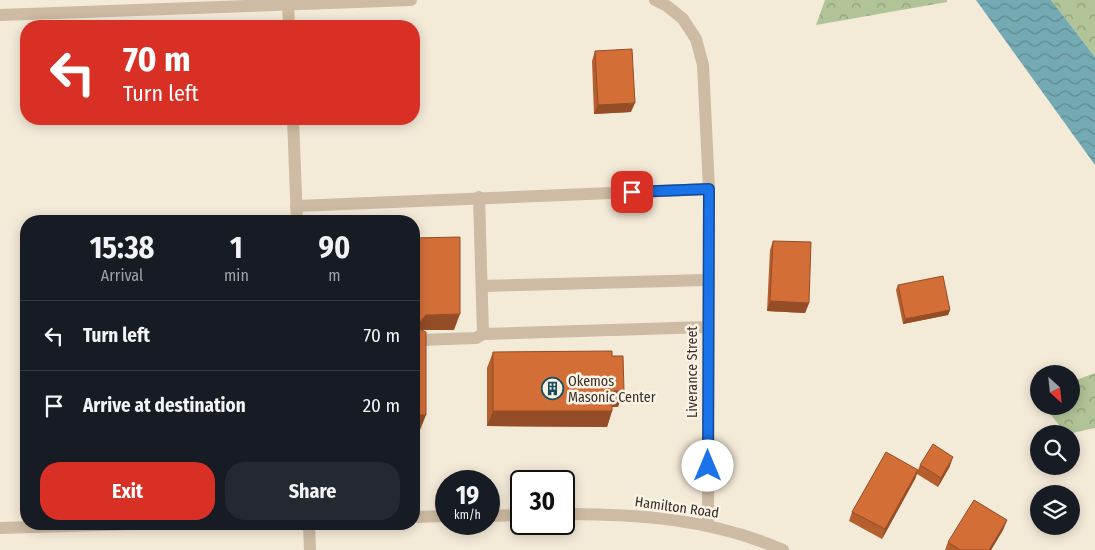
<!DOCTYPE html>
<html lang="en">
<head>
<meta charset="utf-8">
<style>
  body { margin:0; font-family:"Fira Sans Condensed",sans-serif; background:#242831; color:#f1f3f6; height:100vh; display:flex; flex-direction:column; font-size:19px; white-space:nowrap }
  * { box-sizing:border-box; margin:0 }
  p { font-size:16px; color:#9ea1a6 }
  .icon { flex:none; width:28px; height:28px; fill:none; stroke:currentColor; stroke-width:2; stroke-linecap:round; stroke-linejoin:round }
  .map { position:relative; flex:1; overflow:hidden }
  .drawer { position:absolute; left:20px; top:215px; width:400px; height:315px; display:flex; flex-direction:column; background:#171b24; border-radius:20px; box-shadow:0 2px 12px #0003 }
  .drawer>* { flex:none }
  .banner { position:absolute; left:20px; top:20px; width:400px; height:105px; border-radius:20px; box-shadow:0 2px 12px #0003; background:#d93025; color:#fff; overflow:hidden }
  .needle { width:32px; rotate:153deg }
  .tools { position:absolute; left:1030px; top:365px; display:grid; gap:10px }
  .tools a { display:grid; place-items:center; width:50px; height:50px; border-radius:50%; background:#171b24; box-shadow:0 2px 12px #0003; font-size:25px }
  .speed { position:absolute; left:435px; top:470px; display:flex; gap:10px; font-size:25px; font-weight:700; text-align:center }
  .speed>* { display:grid; place-content:center; width:65px; height:65px; border-radius:50%; background:#171b24; box-shadow:0 2px 12px #0003; line-height:1 }
  .speed small { font-size:12px; font-weight:400 }
  .speed .limit { border:2px solid #111; border-radius:8px; background:#fff; color:#111 }
  .pin { position:absolute; display:grid; place-items:center; width:42px; height:42px; color:#fff; margin:-21px; border-radius:10px; box-shadow:0 2px 8px #0006 }
  .me { position:absolute; width:55px; margin:-28px; rotate:0deg; stroke-linejoin:round; filter:drop-shadow(0 0 4px #0008) }
  .turn { display:flex; align-items:center; gap:18px; height:105px; padding:0 20px; font-size:22px }
  .turn .icon { width:65px; height:65px; stroke-width:2.5 }
  .turn b { display:block; font-size:35px; line-height:42px }
  .eta { display:flex; justify-content:space-evenly; align-items:center; height:85px; text-align:center }
  .eta b { font-size:30px; font-weight:700; line-height:35px }
  .action { display:flex; gap:10px; margin-top:auto; padding:10px 20px }
  .action a { flex:1; height:58px; border-radius:20px; background:#d93025; color:#fff; font-size:20px; font-weight:700; line-height:58px; text-align:center }
  .action a+a { background:#242831; color:#f1f3f6 }
  ul { padding:0; list-style:none }
  li { display:flex; align-items:center; gap:15px; height:70px; padding:0 20px; border-top:1px solid #363941 }
  li div { flex:1 }
  li b { display:block; font-size:19px }
  li em { font-style:normal }
  .map>svg:first-child { display:block }
</style>
</head>
<body>
<div class="map">
<svg width="1095" height="550" viewBox="0 0 1095 550">
  <defs>
    <pattern id="forest-crowns" width="20" height="18" patternUnits="userSpaceOnUse" patternTransform="scale(1.25)"><rect width="20" height="18" fill="#b0c497"/><path d="M2 6a3 3 0 1 1 6 0M12 15a3 3 0 1 1 6 0" fill="none" stroke="#90a07b"/></pattern>
    <pattern id="water-waves" width="16" height="10" patternUnits="userSpaceOnUse" patternTransform="scale(1.25)"><rect width="16" height="10" fill="#74aab4"/><path d="M0 5q4-4 8 0t8 0" fill="none" stroke="#608b92"/></pattern>
  </defs>
  <rect width="100%" height="100%" fill="#f4ead8"/>
  <g fill="url(#forest-crowns)">
    <polygon points="825,0 947,0 947,2 816,25"/>
    <polygon points="1051,0 1095,0 1095,57"/>
    <polygon points="1095,373 1095,428 1067,434 1043,406 1071,406 1071,382"/>
  </g>
  <polygon fill="url(#water-waves)" points="976,0 1051,0 1095,57 1095,165"/>
  <g fill="none" stroke-linecap="round" stroke-linejoin="round">
    <g stroke="#cdbba3" stroke-width="12">
      <polyline points="655,0 667,6 683,19 696,39 703,65 709,189 708,525"/>
      <polyline points="288,4 289,26"/>
      <polyline points="0,15 411,0"/>
      <polyline points="293,119 297,221"/>
      <polyline points="479,197 483,334 707,327"/>
      <polyline points="296,206 709,189"/>
      <polyline points="482,286 707,280"/>
      <polyline points="420,340 476,338 483,334"/>
      <path d="M564,514c75,0 149,5 219,36"/>
      <polyline points="489,516 521,515"/>
      <polyline points="414,517 446,516"/>
      <polyline points="309,524 310,550"/>
      <polyline points="0,528 134,524"/>
    </g>
  </g>
  <g fill="#b55f2f">
    <polygon points="595,51 631,112 594,114 592,61"/>
    <polygon points="773,241 809,303 805,313 767,311 770,250"/>
    <polygon points="898,285 950,310 948,315 903,324 896,290"/>
    <polygon points="493,352 618,407 612,407 612,411 607,427 487,426 487,368"/>
    <polygon points="920,465 950,466 938,487 917,474 915,479 882,539 849,521 852,512 918,470"/>
    <polygon points="1007,520 1003,530 991,550 945,550 948,542"/>
  </g>
  <g fill="#944d26">
    <polygon points="635,103 631,112 594,114 598,105"/>
    <polygon points="770,301 809,303 805,313 767,311"/>
    <polygon points="950,310 948,315 903,324 905,319"/>
    <polygon points="460,314 454,330 420,330 418,324 426,315"/>
    <polygon points="612,391 624,391 618,407 607,407"/>
    <polygon points="493,411 612,411 607,427 487,426"/>
    <polygon points="414,415 426,415 420,430 414,430"/>
    <polygon points="953,457 950,466 938,487 941,478"/>
    <polygon points="918,470 915,479 882,539 885,529"/>
    <polygon points="1007,520 1003,530 991,550 989,550"/>
  </g>
  <g fill="#d36e37" stroke="#944d26">
    <polygon points="632,49 635,103 598,105 595,51"/>
    <polygon points="460,237 460,314 426,315 418,324 419,329 426,332 426,415 414,415 414,238"/>
    <polygon points="773,241 811,242 809,303 770,301"/>
    <polygon points="943,276 950,310 905,319 898,285"/>
    <polygon points="612,351 612,356 623,356 624,391 612,391 612,411 493,411 493,352"/>
    <polygon points="933,444 953,457 941,478 920,465"/>
    <polygon points="886,452 918,470 885,529 852,512"/>
    <polygon points="974,500 1007,520 989,550 960,550 948,542"/>
  </g>
  <g fill="none" stroke-linecap="round" stroke-linejoin="round">
    <defs>
      <polyline id="route" points="632,192 709,189 708,466"/>
    </defs>
    <use href="#route" stroke="#114b97" stroke-width="12"/>
    <use href="#route" stroke="#1a73e8" stroke-width="9"/>
  </g>
  <defs>
    <symbol id="building-ring" viewBox="-11 -11 22 22"><circle r="9.5" fill="#fbf3e5" stroke="#17505d" stroke-width="1.5"/><path d="M-4-6H4V6H1V3H-1V6H-4ZM-2.5-4.3h1.7v1.8h-1.7ZM.8-4.3h1.7v1.8H.8ZM-2.5-1h1.7V.8h-1.7ZM.8-1h1.7V.8H.8Z" fill="#17505d"/></symbol>
  </defs>
  <g fill-rule="evenodd">
    <use href="#building-ring" x="540" y="376" width="25" height="25"/>
  </g>
  <g text-anchor="middle" stroke-width="5" stroke-linejoin="round" paint-order="stroke">
    <g font-size="14" fill="#372d26" stroke="#fbf3e5">
      <text transform="translate(692 372) rotate(-90)" y="5">Liverance Street</text>
      <text transform="translate(677 507) rotate(8)" y="5">Hamilton Road</text>
    </g>
    <g font-size="14" fill="#372d26" stroke="#fbf3e5" text-anchor="start">
      <text x="568" y="386">Okemos<tspan x="568" dy="16">Masonic Center</tspan></text>
    </g>
  </g>
</svg>
<div class="tools">
<a><svg class="needle" viewBox="-14 -14 28 28"><path d="M0-13l5 13h-10z" fill="#e53935"/><path d="M0 13l5-13h-10z" fill="#9ea1a6"/></svg></a>
<a><svg class="icon" aria-label="search" viewBox="0 0 24 24"><circle cx="10" cy="10" r="6"/><path d="M15 15l6 6"/></svg></a>
<a><svg class="icon" aria-label="layers" viewBox="0 0 24 24"><path d="M12 4l9 5-9 5-9-5zM3 14l9 5 9-5"/></svg></a>
</div>
<div class="speed"><div>19<small>km/h</small></div><div class="limit">30</div></div>
<div class="pin" style="left:632px;top:192px;background:#d93025"><svg class="icon" aria-label="arrive" viewBox="0 0 24 24"><path d="M6 21V4h12l-3 4 3 4H6"/></svg></div>
<svg class="me" style="left:708px;top:466px" viewBox="-20 -20 40 40"><circle r="19" fill="#fff"/><path d="M0-13L10 11 0 6-10 11z" fill="#1a73e8"/></svg>
<div class="banner">
<div class="turn"><svg class="icon" aria-label="left" viewBox="0 0 24 24"><path d="M17 20v-9H6M10 6l-5 5 5 5"/></svg><div><b>70 m</b>Turn left</div></div>
</div>
<section class="drawer">
<div class="eta">
<div><b>15:38</b><p>Arrival</p></div>
<div><b>1</b><p>min</p></div>
<div><b>90</b><p>m</p></div>
</div>
<ul>
<li><svg class="icon" aria-label="left" viewBox="0 0 24 24"><path d="M17 20v-9H6M10 6l-5 5 5 5"/></svg><div><b>Turn left</b></div><em>70 m</em></li>
<li><svg class="icon" aria-label="arrive" viewBox="0 0 24 24"><path d="M6 21V4h12l-3 4 3 4H6"/></svg><div><b>Arrive at destination</b></div><em>20 m</em></li>
</ul>
<div class="action"><a>Exit</a><a>Share</a></div>
</section>
</div>
</body>
</html>
